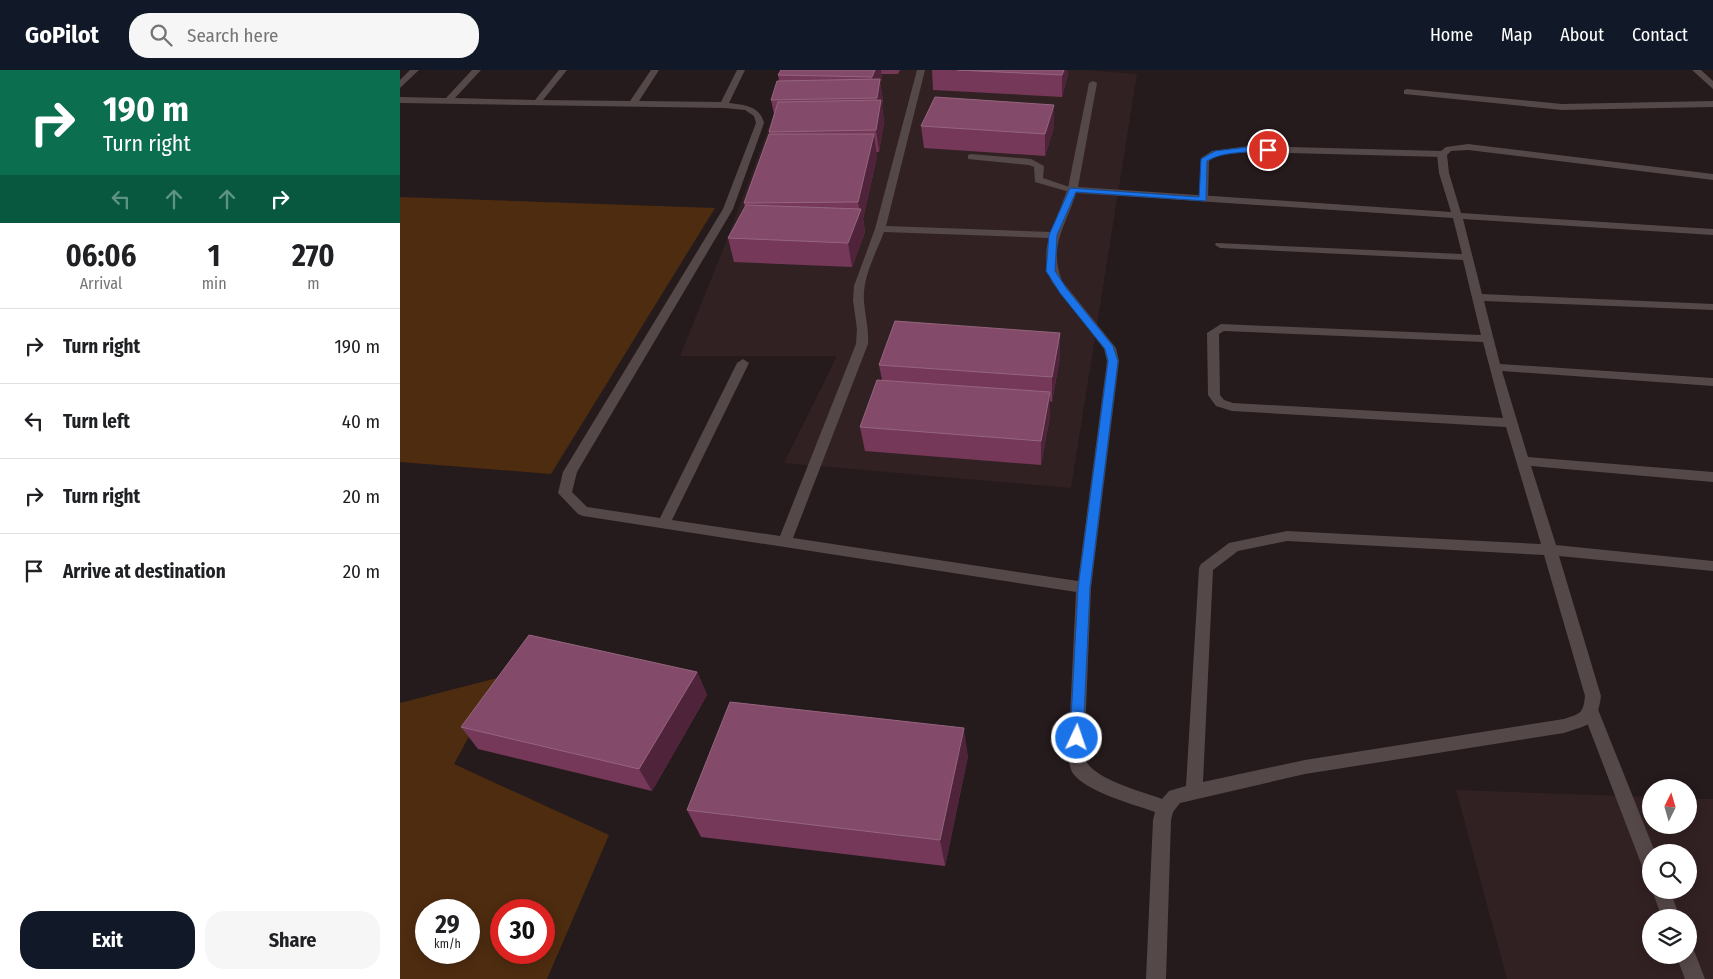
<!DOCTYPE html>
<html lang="en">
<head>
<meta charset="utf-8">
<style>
  body { margin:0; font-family:"Fira Sans Condensed",sans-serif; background:#f6f6f6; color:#202124; height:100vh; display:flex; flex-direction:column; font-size:19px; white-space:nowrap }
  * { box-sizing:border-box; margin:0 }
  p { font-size:16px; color:#757577 }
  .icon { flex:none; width:28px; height:28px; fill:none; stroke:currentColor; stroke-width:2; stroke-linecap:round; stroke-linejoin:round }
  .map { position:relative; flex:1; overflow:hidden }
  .drawer { display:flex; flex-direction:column; background:#fff; width:400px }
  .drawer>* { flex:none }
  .guide { background:#0b6e4f; color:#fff; overflow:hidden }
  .needle { width:32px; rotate:5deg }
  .tools { position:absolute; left:1242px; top:709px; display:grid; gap:10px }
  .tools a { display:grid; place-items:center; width:55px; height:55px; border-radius:50%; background:#fff; box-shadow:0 2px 12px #0003; font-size:25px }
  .speed { position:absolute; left:15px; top:829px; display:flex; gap:10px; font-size:25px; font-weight:700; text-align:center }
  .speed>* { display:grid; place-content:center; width:65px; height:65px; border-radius:50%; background:#fff; box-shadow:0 2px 12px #0003; line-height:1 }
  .speed small { font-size:12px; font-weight:400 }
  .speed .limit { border:8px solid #d22; background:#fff; color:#111 }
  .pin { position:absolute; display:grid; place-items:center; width:42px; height:42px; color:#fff; margin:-21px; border:2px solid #fff; border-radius:50%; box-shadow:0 1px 5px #0007 }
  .me { position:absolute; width:55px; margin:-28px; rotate:3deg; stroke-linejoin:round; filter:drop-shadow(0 0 4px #0008) }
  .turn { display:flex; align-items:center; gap:18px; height:105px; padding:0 20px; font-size:22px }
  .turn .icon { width:65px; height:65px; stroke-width:2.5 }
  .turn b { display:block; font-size:35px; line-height:42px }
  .lanes { display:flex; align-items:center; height:48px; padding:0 20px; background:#0003; justify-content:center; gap:25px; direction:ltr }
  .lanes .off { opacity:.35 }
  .eta { display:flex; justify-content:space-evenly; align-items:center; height:85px; text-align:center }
  .eta b { font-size:30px; font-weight:700; line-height:35px }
  .cta { display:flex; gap:10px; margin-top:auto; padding:10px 20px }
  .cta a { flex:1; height:58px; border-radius:20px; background:#111827; color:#fff; font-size:20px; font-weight:700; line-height:58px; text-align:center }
  .cta a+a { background:#f6f6f6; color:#202124 }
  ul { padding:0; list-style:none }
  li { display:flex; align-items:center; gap:15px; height:75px; padding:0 20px; border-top:1px solid #e0e0e0 }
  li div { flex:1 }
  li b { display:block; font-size:19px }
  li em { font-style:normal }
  header { display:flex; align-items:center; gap:30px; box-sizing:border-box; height:70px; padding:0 25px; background:#111827; color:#fff }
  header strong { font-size:24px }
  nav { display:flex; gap:28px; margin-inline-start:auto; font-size:18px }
  .search { width:350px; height:45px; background:#f6f6f6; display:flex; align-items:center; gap:12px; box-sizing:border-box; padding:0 18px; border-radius:20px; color:#757577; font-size:19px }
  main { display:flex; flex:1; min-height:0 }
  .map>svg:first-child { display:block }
</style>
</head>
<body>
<header>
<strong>GoPilot</strong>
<div class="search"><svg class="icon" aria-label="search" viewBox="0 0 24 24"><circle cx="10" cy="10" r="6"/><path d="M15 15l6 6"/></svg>Search here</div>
<nav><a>Home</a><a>Map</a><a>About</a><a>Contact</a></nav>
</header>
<main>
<section class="drawer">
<div class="guide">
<div class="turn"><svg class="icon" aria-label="right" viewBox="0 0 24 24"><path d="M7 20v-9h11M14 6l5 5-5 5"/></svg><div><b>190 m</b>Turn right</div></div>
<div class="lanes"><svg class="icon off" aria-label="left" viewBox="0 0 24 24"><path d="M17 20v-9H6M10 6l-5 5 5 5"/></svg><svg class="icon off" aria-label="ahead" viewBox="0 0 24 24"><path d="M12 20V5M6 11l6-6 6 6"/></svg><svg class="icon off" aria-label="ahead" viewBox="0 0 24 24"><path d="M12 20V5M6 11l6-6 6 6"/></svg><svg class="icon" aria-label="right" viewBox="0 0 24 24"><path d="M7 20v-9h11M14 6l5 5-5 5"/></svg></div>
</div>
<div class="eta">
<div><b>06:06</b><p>Arrival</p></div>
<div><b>1</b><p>min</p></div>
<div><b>270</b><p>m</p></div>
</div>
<ul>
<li><svg class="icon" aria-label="right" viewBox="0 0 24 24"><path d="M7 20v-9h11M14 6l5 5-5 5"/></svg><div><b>Turn right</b></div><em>190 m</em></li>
<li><svg class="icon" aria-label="left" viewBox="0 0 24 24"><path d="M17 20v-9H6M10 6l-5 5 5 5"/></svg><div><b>Turn left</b></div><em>40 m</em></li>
<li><svg class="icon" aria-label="right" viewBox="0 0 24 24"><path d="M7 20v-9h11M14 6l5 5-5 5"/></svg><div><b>Turn right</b></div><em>20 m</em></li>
<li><svg class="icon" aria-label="arrive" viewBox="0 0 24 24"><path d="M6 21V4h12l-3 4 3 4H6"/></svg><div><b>Arrive at destination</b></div><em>20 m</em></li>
</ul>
<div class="cta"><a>Exit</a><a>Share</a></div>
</section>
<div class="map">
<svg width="1313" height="909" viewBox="0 0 1313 909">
  <rect width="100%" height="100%" fill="#251a1c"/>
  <g fill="#322123" fill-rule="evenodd">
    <polygon points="390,0 687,0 737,4 671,418 384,393 437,286 280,286 326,172"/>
    <path d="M1056,720l195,7v28h38v-26h24v180h-206zM1251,782h38v38h-38zM1251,848h38v37h-38z"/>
  </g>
  <g fill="#4e2c10" fill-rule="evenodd">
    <polygon points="0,127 315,138 151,404 0,392"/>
    <path d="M101,607l-47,87 155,71 -62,144h-147v-276zM26,840h43v42h-43zM101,840h43v42h-43z"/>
  </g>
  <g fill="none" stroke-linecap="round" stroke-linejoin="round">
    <g fill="#554849" fill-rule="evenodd">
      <polygon points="1007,19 1162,34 1313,31 1313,37 1162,40 1004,24 1004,20"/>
      <polygon points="848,76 1042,81 1047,84 1042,87 848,82 817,85 809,91 808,129 806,131 800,131 801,88 812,81"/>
      <polygon points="571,84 631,89 644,96 643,108 678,120 673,123 635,112 634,97 629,95 568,89 568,85"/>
      <polygon points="1191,635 1197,637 1255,782 1251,782 1251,805 1245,802 1242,796 1183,642 1185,637"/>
      <polygon points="1252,820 1270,820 1280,848 1262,848"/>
      <polygon points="1289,877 1293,878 1305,909 1285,909 1276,885 1289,885"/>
    </g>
    <g fill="#554849" fill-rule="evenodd">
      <polygon points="10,0 19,0 0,18 0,10"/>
      <path d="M72,0h9l-26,28 80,2 24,-30h8l-24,30 87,1 21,-31h8l-20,31 82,1 16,-32h8l-16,33c16,2 31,3 35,20l-31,86 -156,263 -5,20 15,15 73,11 77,-155 6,-4 6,4 -77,157 108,16 76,-192 1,-15 -4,-29 1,-14 21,-57 42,-159h8l-39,156 165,6 17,-44 21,-105 4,-2 4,2 -19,104 373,25 -12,-39 -2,-19 9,-7 22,-3 245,30v6l-245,-30 -17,1 -4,4 2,18 12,40 252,16v6l-250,-16 19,75 231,10v6l-229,-9 16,63 213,14v8l-211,-15 26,86 185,15v10l-182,-16 25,79 157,16v10l-154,-15 42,140c-4,30 -11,28 -37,37l-259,41 -125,29 -7,9 -2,8 -5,159h-20l7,-159 2,-8c-22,-8 -70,-20 -83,-40 -2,-5 -3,-10 -4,-15l8,-165 -493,-76 -5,-2 -20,-21 5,-21 160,-263 33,-86 -2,-7 -9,-6 -21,-2 -324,-5v-6l46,1zM676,123l377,25 9,36 -246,-11 -1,2 5,3 243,12 18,75 -260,-11 -14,9 1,62 8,11 16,5 274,16 35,117 -254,-13 -58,12 -28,21 -2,4 -13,218 -17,5 -7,8c-21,-8 -71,-20 -78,-42l7,-169 28,-227 -3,-13 -54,-67c-14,-35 4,-55 14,-88zM484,162l165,6c-5,16 -3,29 3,44l52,67 3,12 -29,220 -285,-43 75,-194c1,-15 -3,-28 -4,-43 -2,-23 12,-48 20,-69zM824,261l259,11 20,76 -270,-15 -9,-3 -4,-5 -1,-61zM887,471l257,14 41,141c-2,18 -4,17 -21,23l-259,41 -102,22 10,-212 25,-19z"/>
      <polygon points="1292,0 1301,0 1313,11 1313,19"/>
    </g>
  </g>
  <g fill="#753859">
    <polygon points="381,0 500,0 498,4 481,4 482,9 480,13 483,30 482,36 484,52 479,82 476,82 477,86 463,149 465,162 452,197 334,192 328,168 345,137 344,133 369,65 369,62 374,44 371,30 379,11 378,5"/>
    <polygon points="532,0 668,0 668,4 662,27 533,20"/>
    <polygon points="521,56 654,57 645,86 524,78"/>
    <polygon points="660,263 660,287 652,332 650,331 650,346 641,395 465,381 460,357 482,310 479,295"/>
    <polygon points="297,602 307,625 252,721 78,679 61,657"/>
    <polygon points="568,686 545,796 301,767 287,740"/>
  </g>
  <g fill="#4f243a">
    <polygon points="475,0 481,0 482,9 480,13 483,30 482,36 484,52 479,82 476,60 478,43 477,28 478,20 475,29 472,7"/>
    <polygon points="664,0 668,0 668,4 662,27 662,5"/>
    <polygon points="654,35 654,57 645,86 645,64"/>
    <polygon points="474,64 477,86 463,149 465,162 452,197 448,173 460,143 458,132"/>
    <polygon points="660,263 660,287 652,332 652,307"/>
    <polygon points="650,322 650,346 641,395 641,371"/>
    <polygon points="297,602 307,625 252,721 239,699"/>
    <polygon points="564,658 568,686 545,796 540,770"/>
  </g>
  <g fill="#834b69" stroke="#95657e">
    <polygon points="381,0 475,0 472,7 378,5"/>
    <polygon points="557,0 664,0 662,5"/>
    <polygon points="480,9 477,28 371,30 377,11"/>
    <polygon points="535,27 654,35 645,64 521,56"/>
    <polygon points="481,30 476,60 369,62 378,32"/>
    <polygon points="369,64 474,64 458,132 344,133"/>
    <polygon points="346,135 461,139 448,173 328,168"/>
    <polygon points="495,251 660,263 652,307 479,295"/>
    <polygon points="477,310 650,322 641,371 460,357"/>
    <polygon points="129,565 297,602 239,699 61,657"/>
    <polygon points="330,632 564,658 540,770 287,740"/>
  </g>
  <path fill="#1a73e8" stroke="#114b97" d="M848,77h20l3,3c-6,4 -16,1 -24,2 -14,1 -28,2 -40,9l-1,40 -130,-9 -19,43 -2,36 12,18 46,57 5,15 -28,227 -7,150 -2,4 -4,2 -5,-2 -2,-4 8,-150 30,-227 -3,-12 -45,-56 -14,-22 3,-36 21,-47 129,9 2,-38 14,-8z"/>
</svg>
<div class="tools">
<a><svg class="needle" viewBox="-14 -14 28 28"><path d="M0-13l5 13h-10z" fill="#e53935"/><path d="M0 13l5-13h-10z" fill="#757577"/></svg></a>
<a><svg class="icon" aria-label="search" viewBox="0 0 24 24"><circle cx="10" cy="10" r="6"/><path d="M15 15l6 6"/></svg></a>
<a><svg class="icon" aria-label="layers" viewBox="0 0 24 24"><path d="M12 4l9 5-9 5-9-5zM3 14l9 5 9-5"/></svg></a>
</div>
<div class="speed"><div>29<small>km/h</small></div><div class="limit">30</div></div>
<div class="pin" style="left:868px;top:80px;background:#d93025"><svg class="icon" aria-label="arrive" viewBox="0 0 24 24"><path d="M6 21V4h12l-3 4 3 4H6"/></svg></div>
<svg class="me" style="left:677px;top:668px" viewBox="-20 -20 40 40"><circle r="17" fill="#1a73e8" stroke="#fff" stroke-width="3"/><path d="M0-11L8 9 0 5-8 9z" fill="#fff"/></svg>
</div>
</main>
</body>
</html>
